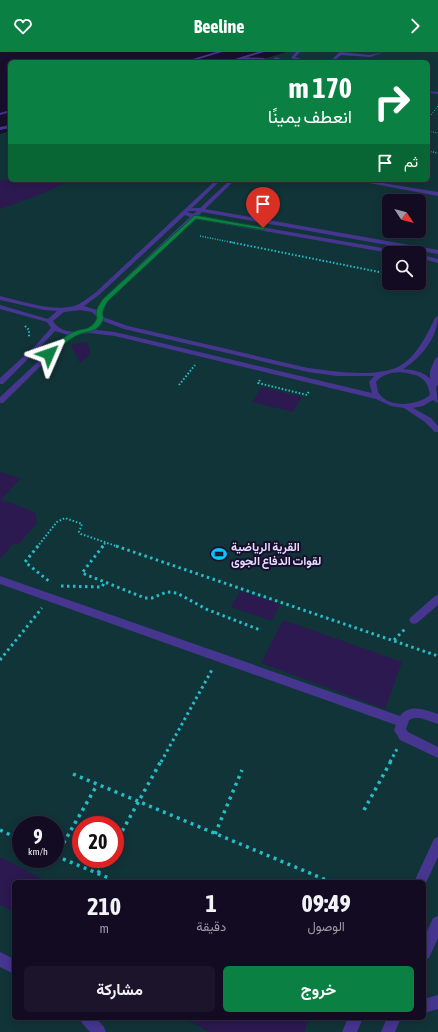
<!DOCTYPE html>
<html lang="ar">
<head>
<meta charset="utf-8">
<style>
  body { margin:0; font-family:"Asap Condensed",Vazirmatn,sans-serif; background:#1b142a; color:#f1f3f6; direction:rtl; height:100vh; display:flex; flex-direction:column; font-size:15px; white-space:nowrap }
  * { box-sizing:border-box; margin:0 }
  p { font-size:13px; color:#9c9ba5 }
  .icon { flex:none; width:22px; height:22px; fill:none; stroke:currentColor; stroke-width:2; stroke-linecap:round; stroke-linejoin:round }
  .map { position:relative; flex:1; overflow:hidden; direction:ltr }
  .side { position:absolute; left:12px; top:828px; width:414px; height:140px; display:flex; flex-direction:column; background:#120b22; border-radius:6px; box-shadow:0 2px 10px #0003,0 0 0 1px #312b40; direction:rtl }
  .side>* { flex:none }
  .top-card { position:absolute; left:8px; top:8px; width:422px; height:122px; border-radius:6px; box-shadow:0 2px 10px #0003,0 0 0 1px #312b40; direction:rtl; background:#0b8043; color:#fff; overflow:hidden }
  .needle { width:26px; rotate:126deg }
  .buttons { position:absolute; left:382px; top:142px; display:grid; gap:8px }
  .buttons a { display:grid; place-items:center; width:44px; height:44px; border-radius:6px; background:#120b22; box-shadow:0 2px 10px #0003,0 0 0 1px #312b40; font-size:20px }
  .speed { position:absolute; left:12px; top:764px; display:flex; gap:8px; font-size:20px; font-weight:700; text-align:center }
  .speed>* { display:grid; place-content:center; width:52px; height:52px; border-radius:50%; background:#120b22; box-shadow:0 2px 10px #0003,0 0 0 1px #312b40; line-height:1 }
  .speed small { font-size:10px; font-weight:400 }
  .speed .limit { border:6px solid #d22; background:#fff; color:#111 }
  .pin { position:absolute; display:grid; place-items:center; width:34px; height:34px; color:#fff; margin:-41px -17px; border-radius:50% 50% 50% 0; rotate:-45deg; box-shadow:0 0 4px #0007 }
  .pin .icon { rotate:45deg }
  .me { position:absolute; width:44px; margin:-22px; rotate:47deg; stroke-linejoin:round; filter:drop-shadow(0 0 3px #0008) }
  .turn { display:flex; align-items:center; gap:14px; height:84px; padding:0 12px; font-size:18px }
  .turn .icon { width:52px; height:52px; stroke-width:2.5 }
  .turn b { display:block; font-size:28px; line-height:34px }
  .then { display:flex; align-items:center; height:38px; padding:0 12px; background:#0003; gap:8px; font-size:15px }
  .eta { display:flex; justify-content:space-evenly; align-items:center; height:68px; text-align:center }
  .eta b { font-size:24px; font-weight:700; line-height:28px }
  .button { display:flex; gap:8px; margin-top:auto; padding:8px 12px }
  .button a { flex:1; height:46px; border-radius:6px; background:#0b8043; color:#fff; font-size:16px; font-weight:700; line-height:46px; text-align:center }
  .button a+a { background:#1b142a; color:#f1f3f6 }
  header { display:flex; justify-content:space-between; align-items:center; height:52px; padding:0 12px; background:#0b8043; color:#fff; font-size:18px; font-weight:700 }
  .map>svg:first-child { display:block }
</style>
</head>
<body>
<header><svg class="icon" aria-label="forward" viewBox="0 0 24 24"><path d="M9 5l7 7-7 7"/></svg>Beeline<svg class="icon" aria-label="heart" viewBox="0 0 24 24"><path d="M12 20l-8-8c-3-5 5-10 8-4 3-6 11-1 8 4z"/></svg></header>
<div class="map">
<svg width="438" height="980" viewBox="0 0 438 980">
  <rect width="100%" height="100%" fill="#180f2d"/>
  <path fill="#113438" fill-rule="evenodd" d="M287,0h151v980h-438v-898l10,-3v49h418v-118h-175zM389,149h30v30h-30zM389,201h30v30h-30zM21,773h34v34h-34zM81,773h34v34h-34zM14,830h410v136h-410z"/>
  <g fill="#2c1950">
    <polygon points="0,128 71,128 39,143 0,157"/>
    <polygon points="87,290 90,298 90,302 80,311 71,293"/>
    <polygon points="262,335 302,345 293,360 252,350"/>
    <polygon points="0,420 21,426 1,448 35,460 37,471 18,493 14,491 0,507"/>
    <polygon points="240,539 280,552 272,569 231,555"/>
    <polygon points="283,568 402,610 385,657 261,611"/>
    <polygon points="0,805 48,830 14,830 14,860 0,853"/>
    <polygon points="184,966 309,966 304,980 209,980"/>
  </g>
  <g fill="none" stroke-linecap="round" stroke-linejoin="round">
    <g stroke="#26bdc8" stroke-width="1" stroke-dasharray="1 1.5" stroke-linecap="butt">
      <polyline points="428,67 438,54"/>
      <polyline points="428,79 438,81"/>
    </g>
    <g stroke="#26bdc8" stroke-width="1.5" stroke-dasharray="1 1.5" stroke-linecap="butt">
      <polyline points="428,99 438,101"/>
      <polyline points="200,184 235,191"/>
    </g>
    <g stroke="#26bdc8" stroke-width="2" stroke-dasharray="1.5 2" stroke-linecap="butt">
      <polyline points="230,190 389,222"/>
      <polyline points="382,221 389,210"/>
      <polyline points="25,274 29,278 29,285"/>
      <polyline points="260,328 258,331 307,343 309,339"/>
      <polyline points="179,333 195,313"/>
      <polyline points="37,495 57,470 65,466 82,472 79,480 81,482 119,495"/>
      <polyline points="102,495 106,490"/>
    </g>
    <g stroke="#26bdc8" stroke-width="3" stroke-dasharray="2.5 3.5" stroke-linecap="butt">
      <polyline points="38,494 25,510 50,530"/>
      <polyline points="103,494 82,521 145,546 152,546 167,540 177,541 206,557 260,578"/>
      <polyline points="116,494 438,604"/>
      <polyline points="61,534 102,535 105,529"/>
      <polyline points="394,588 405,577"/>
      <polyline points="0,608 42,556"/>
      <polyline points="161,710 213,616"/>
      <polyline points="390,710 397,697"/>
    </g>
    <g stroke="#26bdc8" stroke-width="3.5" stroke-dasharray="3 4.5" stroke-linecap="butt">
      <polyline points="73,722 331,830"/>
      <polyline points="364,758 391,709"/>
      <polyline points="0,778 21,788"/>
      <polyline points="215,782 242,718"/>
      <polyline points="115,792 161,709"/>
      <polyline points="56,804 97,733"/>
      <polyline points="56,804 111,827"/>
      <polyline points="98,821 107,807"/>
    </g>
    <g fill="#463690" fill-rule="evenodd">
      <polygon points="296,0 300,0 295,5 311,10 305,10 291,6"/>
      <polygon points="340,0 370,3 384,0 370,5 341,3 333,10 329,10"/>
      <polygon points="241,5 264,6 266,7 240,7"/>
      <polygon points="275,5 288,9 289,10 283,10 274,7"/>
      <polygon points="428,39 438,40 438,42 428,41"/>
      <path d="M216,128h5l-29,28h8l30,-28h5l-30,29 233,41v4l-236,-42 -4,4 202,35 3,2h-13l-195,-34 -84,78 -6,8 -3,9 1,3 25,9 180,42c24,3 62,9 85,1 21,-7 33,-32 42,-51l3,-2c0,21 -17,42 -35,53 10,1 20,2 27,10v-8l5,-12 3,-2v28l-2,2 2,16 -5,-3 -10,6 -10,2 18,10 7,8v6h-3l-10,-10 -21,-14 -13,-2 -15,-7 -261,-63 -26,-3 -13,2 -15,11 -58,57h-3v-6l57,-53 11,-9 -13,-4 -16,17 -36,36h-3v-6l35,-32 16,-18 -4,-6 -47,-13v-4l48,14 9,-8 -13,-1 -44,-10v-4c21,5 53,16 74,10 7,-2 15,-9 21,-13zM189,159h8l-4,3 -6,-2zM185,163l5,2 -83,78 -8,10 -2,5 -13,-4 15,-11zM80,258l12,2 6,6c-7,16 -36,19 -45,3l11,-9zM103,269l21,8 184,43 29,4h37l-5,6 3,11 -257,-61 -19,-2zM400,320c18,3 27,4 30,23 -13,11 -42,14 -52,-3 -1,-3 -1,-7 -2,-10 7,-8 14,-9 24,-10z"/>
      <polygon points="353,128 364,128 438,140 438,144"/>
      <polygon points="419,202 438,207 438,211 419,206"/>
      <path d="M0,524l400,140c9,-13 26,-6 38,-2v10l-18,-6h-6l-5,2 -3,9 2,3 30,15v11l-38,-18 -6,-10 2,-5 -396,-141z"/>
      <polygon points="438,543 438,553 417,571 414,572 411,571 409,568 411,565 435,544"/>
      <polygon points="438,785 438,805 424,835 424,830 414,830 434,787"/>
      <polygon points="438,864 438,886 429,906 424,908 424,886 433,866"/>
      <polygon points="0,900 14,907 14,922 0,915"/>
      <polygon points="438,943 438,957 424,961 424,947"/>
      <polygon points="80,966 96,966 104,975 106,980 90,980 82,971"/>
      <polygon points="348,966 363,966 357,980 342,980"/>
      <polygon points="387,966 401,966 395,980 381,980"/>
    </g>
    <g fill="#463690" fill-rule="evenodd">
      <polygon points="216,0 222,0 189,10 183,10"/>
      <polygon points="258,0 264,0 231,10 225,10"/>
      <polygon points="10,58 10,60 0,63 0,61"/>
      <polygon points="10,73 10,76 0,78 0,75"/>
    </g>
  </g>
  <path fill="#0b8043" stroke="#07532c" d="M195,163l71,13 -3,2 -67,-11 -88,82c-4,7 -7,11 -4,17 -7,17 -15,11 -28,18 -9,4 -17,13 -24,20h-5v-3c7,-7 15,-15 24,-20 11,-6 20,-1 26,-15 -3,-7 2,-13 6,-19z"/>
  <defs>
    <symbol id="stadium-bare" viewBox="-9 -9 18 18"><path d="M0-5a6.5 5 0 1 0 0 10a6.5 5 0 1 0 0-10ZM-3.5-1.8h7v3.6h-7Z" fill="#07c5ff" stroke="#180f2d" stroke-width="2.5" paint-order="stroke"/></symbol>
  </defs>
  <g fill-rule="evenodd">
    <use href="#stadium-bare" x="208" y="491" width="22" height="22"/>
  </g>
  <g text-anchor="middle" stroke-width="4" stroke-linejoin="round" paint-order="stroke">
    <g font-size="12" font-weight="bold" fill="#e4dbff" stroke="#180f2d" text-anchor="start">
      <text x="231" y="499">القرية الرياضية<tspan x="231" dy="14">لقوات الدفاع الجوى</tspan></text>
    </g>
  </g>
</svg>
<div class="buttons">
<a><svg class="needle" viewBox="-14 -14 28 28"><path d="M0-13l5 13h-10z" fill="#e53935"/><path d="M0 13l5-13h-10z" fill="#9c9ba5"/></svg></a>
<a><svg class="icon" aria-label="search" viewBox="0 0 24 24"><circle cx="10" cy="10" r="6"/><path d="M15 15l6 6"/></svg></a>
</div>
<div class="speed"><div>9<small>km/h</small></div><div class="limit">20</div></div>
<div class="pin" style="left:263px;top:176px;background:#d93025"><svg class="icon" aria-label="arrive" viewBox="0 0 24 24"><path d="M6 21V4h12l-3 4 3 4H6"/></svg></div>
<svg class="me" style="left:49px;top:302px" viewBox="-20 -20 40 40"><path d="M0-17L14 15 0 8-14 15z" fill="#0b8043" stroke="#fff" stroke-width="4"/></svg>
<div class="top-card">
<div class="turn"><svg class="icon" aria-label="right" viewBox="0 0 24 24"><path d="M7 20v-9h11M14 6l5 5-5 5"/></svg><div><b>170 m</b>انعطف يمينًا</div></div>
<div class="then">ثم<svg class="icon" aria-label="arrive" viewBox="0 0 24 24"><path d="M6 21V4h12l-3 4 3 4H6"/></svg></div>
</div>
<section class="side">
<div class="eta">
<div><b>09:49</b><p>الوصول</p></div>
<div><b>1</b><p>دقيقة</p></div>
<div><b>210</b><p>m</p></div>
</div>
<div class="button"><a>خروج</a><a>مشاركة</a></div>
</section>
</div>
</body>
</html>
